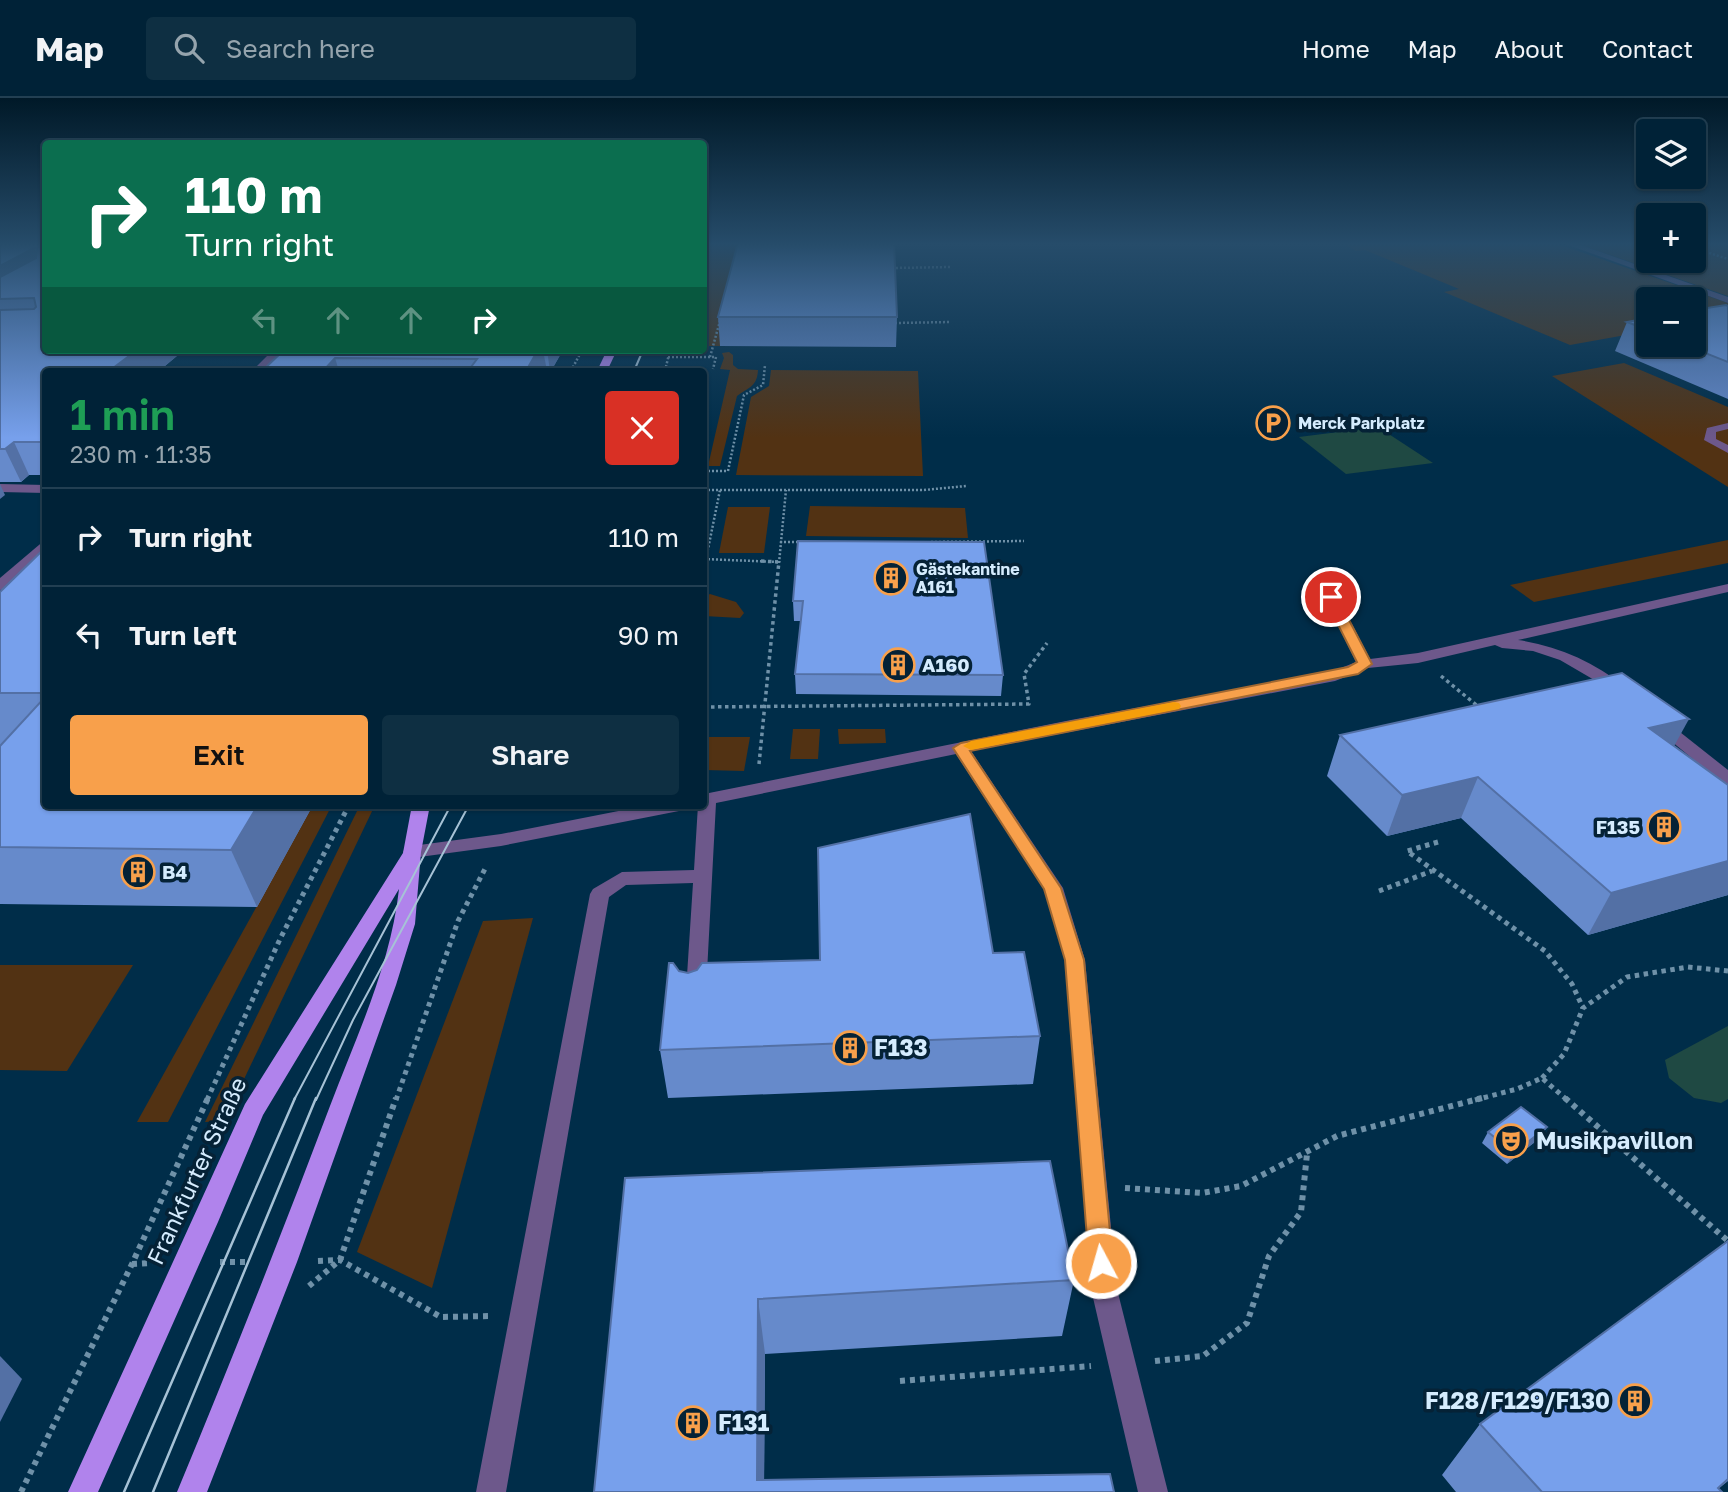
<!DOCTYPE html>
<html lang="en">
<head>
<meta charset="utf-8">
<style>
  body { margin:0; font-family:"Golos Text",sans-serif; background:#0e2f42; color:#f1f3f6; height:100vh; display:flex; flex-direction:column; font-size:26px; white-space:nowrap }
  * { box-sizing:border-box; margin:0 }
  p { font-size:23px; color:#95a4ad }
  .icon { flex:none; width:38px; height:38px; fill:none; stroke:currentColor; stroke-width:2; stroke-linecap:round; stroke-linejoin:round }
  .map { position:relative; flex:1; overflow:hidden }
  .side { position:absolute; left:42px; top:270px; width:665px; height:441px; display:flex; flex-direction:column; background:#002237; border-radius:7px; box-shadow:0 2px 5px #0004,0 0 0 2px #223f52 }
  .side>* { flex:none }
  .guide { position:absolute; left:42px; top:42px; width:665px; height:214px; border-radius:7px; box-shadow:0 2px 5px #0004,0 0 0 2px #223f52; background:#0b6e4f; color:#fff; overflow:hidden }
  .controls { position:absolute; left:1636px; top:21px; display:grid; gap:14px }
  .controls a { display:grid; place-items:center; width:70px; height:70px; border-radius:7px; background:#002237; box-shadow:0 2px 5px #0004,0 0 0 2px #223f52; font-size:35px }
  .pin { position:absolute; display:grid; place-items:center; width:60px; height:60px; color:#fff; margin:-30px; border:4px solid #fff; border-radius:50%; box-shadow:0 2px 7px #0007 }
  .me { position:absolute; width:77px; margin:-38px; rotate:354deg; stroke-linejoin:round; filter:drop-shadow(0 0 5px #0008) }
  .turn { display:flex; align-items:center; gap:24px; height:147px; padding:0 28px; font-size:32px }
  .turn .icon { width:91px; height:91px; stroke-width:2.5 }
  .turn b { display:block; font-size:49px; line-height:60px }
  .lanes { display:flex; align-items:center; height:66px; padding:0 28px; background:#0003; justify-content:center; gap:35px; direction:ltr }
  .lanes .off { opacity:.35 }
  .round { display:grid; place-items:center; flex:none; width:74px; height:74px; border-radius:7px; background:#0e2f42 }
  .head { display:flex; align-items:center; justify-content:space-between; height:119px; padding:0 28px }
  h1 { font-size:42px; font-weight:600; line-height:52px; color:#1e9e55 }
  .cta { display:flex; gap:14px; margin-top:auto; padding:14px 28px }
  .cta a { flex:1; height:80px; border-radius:7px; background:#f8a04b; color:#111; font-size:28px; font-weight:600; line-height:80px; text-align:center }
  .cta a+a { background:#0e2f42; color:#f1f3f6 }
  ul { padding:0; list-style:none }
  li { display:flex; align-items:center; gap:21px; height:98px; padding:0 28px; border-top:2px solid #223f52 }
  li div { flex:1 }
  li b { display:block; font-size:26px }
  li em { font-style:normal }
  header { display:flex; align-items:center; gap:42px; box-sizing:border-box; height:98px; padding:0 35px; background:#002237; border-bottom:2px solid #223f52 }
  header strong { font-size:33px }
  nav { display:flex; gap:38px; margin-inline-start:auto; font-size:24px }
  .search { width:490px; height:63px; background:#0e2f42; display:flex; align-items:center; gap:18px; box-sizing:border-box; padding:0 24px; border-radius:7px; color:#95a4ad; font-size:26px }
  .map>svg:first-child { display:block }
</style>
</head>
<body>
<header>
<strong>Map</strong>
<div class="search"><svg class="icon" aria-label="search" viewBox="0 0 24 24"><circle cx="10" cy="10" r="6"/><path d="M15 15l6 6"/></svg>Search here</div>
<nav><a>Home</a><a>Map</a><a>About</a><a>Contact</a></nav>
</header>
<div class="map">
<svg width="1728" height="1394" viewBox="0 0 1728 1394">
  <rect width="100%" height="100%" fill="#002d49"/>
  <g fill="#523213">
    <polygon points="709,145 746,145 720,248 708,248 705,254 685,254 704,252 704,164"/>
    <polygon points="1343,145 1555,145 1728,205 1728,241 1694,228 1694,201 1648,201 1648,233 1570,247 1444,194 1459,191 1365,152 1356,153"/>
    <polygon points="1576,145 1648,145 1648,163 1694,163 1694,145 1728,145 1728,198"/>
    <path d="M729,254l4,3v10l5,4 20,1c-1,17 -9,17 -21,26l-17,70h-12l22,-96 -10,-1 4,-11 -2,-5z"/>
    <polygon points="1624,265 1728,309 1728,389 1552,278"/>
    <polygon points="771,272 918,273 923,378 736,377 751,299 769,288"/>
    <polygon points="810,408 965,410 968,440 806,438"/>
    <polygon points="728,409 770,409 764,455 719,455"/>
    <polygon points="1728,442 1728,465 1534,504 1510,487"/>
    <polygon points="710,496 736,504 744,515 740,520 704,518 704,499"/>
    <polygon points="793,631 820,631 818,661 790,661"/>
    <polygon points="838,631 885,631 886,645 839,646"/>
    <polygon points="704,639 750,639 744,673 704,672"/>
    <polygon points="313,707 332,707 168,1024 137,1024"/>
    <polygon points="360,707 375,707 224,1023 205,1024"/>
    <polygon points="533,820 432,1190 357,1154 483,823"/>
    <polygon points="0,867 133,867 67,973 0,972"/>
  </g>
  <g fill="#1f4943">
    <polygon points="1378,329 1433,365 1346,376 1299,339"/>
    <polygon points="1728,928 1728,1001 1721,1005 1694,1000 1669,980 1665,962"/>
  </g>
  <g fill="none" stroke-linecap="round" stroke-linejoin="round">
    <g stroke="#6f91a8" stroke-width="2.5" stroke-dasharray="2 2" stroke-linecap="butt">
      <polyline points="704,148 705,145"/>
      <polyline points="1694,150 1728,161"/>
      <polyline points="892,170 951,169"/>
      <polyline points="895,225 951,224"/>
      <polyline points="668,259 716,259 713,271"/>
      <polyline points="710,259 720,223"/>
      <polyline points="571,273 582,252"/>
      <polyline points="665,273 670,252"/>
      <polyline points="704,373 728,373 744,297 763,287 765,267"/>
      <polyline points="704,392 924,392 966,388"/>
      <polyline points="780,444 804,444"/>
      <polyline points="931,444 1024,443"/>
      <polyline points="704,461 778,464"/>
      <polyline points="706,461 720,392"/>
      <polyline points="779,465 786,392"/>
    </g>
    <g stroke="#6f91a8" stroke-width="3.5" stroke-dasharray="3.5 3.5" stroke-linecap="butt">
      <polyline points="761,463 778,464"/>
      <polyline points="1441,578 1480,610"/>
      <polyline points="704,609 1029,606 1024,576 1047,545"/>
      <polyline points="759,666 779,463"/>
    </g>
    <g stroke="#6f91a8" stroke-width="5" stroke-dasharray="4.5 4.5" stroke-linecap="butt">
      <polyline points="1438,744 1407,753 1545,853 1572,886 1583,910"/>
      <polyline points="1379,793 1432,773"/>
      <polyline points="1542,980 1564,956 1583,910 1627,879 1688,869 1728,873"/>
      <polyline points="207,1002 280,841 349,707"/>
      <polyline points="396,1002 458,823 486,769"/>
      <polyline points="1475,1002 1517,991 1542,980 1567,1002"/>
    </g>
    <g stroke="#6f91a8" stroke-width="6" stroke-dasharray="5 5" stroke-linecap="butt">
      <polyline points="1565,1000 1728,1143"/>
      <polyline points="1125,1090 1202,1095 1241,1088 1337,1038 1482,1000"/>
      <polyline points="318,1163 340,1162 441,1219 490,1218"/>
      <polyline points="220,1164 250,1164"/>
      <polyline points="132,1166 152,1165"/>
      <polyline points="309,1188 340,1162 396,1000"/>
      <polyline points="1155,1263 1203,1258 1247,1225 1269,1158 1301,1114 1307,1056"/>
      <polyline points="900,1283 1091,1268"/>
      <polyline points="21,1394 132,1166 208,1000"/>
    </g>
    <g fill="#6d588b" fill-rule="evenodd">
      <polygon points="1563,145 1575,145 1728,199 1728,205"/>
      <polygon points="273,252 284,252 263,273 252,273"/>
      <polygon points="1728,325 1728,331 1716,334 1716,341 1728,347 1728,355 1704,342 1707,330"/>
      <polygon points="0,386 46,387 46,395 0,394"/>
      <polygon points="46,441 46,453 5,491 0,492 0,480"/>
      <path d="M1728,486v8l-210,48c41,6 75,22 108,47l2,3 -2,3 -6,2 -60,-35 -27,-9 -31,-3 -7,-3 -77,18 -50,5 -33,13 -364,70 92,137 22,72 32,329 51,203h-30l-47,-203 -26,-329 -21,-71 -88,-135 -240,49 -10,188 -3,6 -7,2 -7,-2 -3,-6 7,-108 -67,2 -17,12 -103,595h-30l114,-598 3,-5 29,-17 72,-2 4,-65h6v-11l367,-74 260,-48 25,-10 -32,-65 7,-4 7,4 32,62 48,-6z"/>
      <polygon points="1660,621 1666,623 1728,672 1728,686 1722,685 1654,629 1652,626"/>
      <polygon points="649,707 688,707 679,713 501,748 412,760 405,758 403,754 405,750 412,748 501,736"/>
    </g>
    <g fill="#b083ec" fill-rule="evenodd">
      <polygon points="607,252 617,252 607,273 597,273"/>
      <path d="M412,707h18l-9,47 -6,72 -19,61 -99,277 -90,230h-30c53,-128 104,-256 153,-386 27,-71 61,-142 69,-217l-136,226 -45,107 -120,270h-30l177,-388 158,-251z"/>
    </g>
    <g stroke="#a6c2d6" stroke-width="2">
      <polyline points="634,273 643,252"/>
      <polyline points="294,1002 451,707"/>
      <polyline points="316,1002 353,922 469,707"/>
    </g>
    <g stroke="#a6c2d6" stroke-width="2.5">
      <polyline points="124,1394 295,1000"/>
      <polyline points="153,1394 316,1000"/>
    </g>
  </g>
  <g fill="#668acb">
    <polygon points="0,145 46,145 46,252 184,252 159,273 46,273 46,377 29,377 21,384 0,384"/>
    <polygon points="1728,208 1728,301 1615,253 1627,224 1648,220 1648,247 1694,247"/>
    <polygon points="718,219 897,219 896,249 720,248"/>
    <polygon points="284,252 563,252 551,273 262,273"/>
    <polygon points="798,443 1003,577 1001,598 796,596 795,576 801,523 794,523 793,503"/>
    <polygon points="46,449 46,707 313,707 257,809 0,806 0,494"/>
    <polygon points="1340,637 1674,648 1728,687 1728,797 1588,837 1461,720 1387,738 1327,678"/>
    <polygon points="993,855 1040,938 1033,986 668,1000 660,952 679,873 688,875 820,862"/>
    <polygon points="1547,1029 1540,1040 1507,1066 1482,1045 1488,1034"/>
    <polygon points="625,1080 1074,1182 1062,1238 765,1256 764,1382 594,1394"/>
    <polygon points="1728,1143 1728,1383 1718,1391 1722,1394 1456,1394 1442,1377 1480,1326"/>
  </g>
  <g fill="#5370a5">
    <polygon points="34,150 45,176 0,201 0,168"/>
    <polygon points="137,252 184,252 159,273 109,273"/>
    <polygon points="538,252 543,252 547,273 526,273"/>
    <polygon points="547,252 563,252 551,273 550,273"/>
    <polygon points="335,260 339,273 323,273"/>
    <polygon points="14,344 29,377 21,384 5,351"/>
    <polygon points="0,386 5,397 0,401"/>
    <polygon points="1689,621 1667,661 1649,630"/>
    <polygon points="1478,679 1461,720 1387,738 1402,697"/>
    <polygon points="258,707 313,707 257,809 231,752"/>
    <polygon points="1728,763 1728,797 1588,837 1611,795"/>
    <polygon points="1547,1029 1540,1040 1507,1066 1514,1055"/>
    <polygon points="758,1201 765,1256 764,1394 757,1382"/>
    <polygon points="0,1258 22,1281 0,1324"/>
  </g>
  <g fill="#77a0ec" stroke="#5370a5" stroke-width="2">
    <polygon points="0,145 46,145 46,252 137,252 109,273 46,273 46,344 14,344 5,351 0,351 0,212 34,211 36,209 34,200 0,201 0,179 36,160 37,150 34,150 0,168"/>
    <polygon points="738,145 894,145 897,219 718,219"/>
    <polygon points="1726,207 1728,208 1728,264 1685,247 1694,247 1694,212"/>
    <polygon points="1648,220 1648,232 1627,224"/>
    <polygon points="284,252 538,252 526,273 468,273 477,261 335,260 323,273 262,273"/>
    <polygon points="798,443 984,444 1003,577 795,576 803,503 793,503"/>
    <polygon points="46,449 46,595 0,595 0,494"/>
    <polygon points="1622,575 1689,621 1649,630 1728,687 1728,763 1611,795 1478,679 1402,697 1340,637"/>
    <polygon points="46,598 46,707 258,707 231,752 0,749 0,648"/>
    <polygon points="970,716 993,855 1024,854 1040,938 660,952 669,865 673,865 679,873 688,875 697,872 702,865 820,862 818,750"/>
    <polygon points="1521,1009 1547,1029 1514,1055 1488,1034"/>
    <polygon points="1050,1063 1074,1182 758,1201 757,1382 1110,1376 1114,1394 594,1394 625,1080"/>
    <polygon points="1728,1143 1728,1381 1718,1390 1722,1394 1542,1394 1480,1326"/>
  </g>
  <linearGradient id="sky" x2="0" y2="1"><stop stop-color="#001928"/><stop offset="0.43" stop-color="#264c6a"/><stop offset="1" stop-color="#264c6a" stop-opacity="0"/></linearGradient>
  <rect width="1728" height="340" fill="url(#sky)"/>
  <polygon fill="#f8a04b" stroke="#a16831" stroke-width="2" points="1331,495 1337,499 1372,566 1358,576 970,653 1061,790 1084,862 1113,1165 1109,1173 1101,1176 1093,1173 1089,1165 1065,862 1044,791 953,650 961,645 1348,569 1357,564 1324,499"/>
  <polygon fill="#f59e0b" points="1174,604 1179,605 1181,608 1179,611 971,652 963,648 971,643"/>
  <defs>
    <symbol id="parking-ring" viewBox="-11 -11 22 22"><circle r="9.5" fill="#052236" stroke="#f8a04b" stroke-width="1.5"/><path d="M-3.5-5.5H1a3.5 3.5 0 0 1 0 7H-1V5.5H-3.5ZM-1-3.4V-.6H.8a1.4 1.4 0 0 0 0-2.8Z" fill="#f8a04b"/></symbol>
    <symbol id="building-ring" viewBox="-11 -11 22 22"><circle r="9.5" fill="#052236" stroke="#f8a04b" stroke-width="1.5"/><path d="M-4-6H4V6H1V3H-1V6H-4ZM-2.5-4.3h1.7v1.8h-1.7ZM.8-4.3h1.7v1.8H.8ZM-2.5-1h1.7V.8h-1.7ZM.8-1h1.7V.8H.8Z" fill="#f8a04b"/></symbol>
    <symbol id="theatre-ring" viewBox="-11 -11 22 22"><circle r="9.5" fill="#052236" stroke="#f8a04b" stroke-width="1.5"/><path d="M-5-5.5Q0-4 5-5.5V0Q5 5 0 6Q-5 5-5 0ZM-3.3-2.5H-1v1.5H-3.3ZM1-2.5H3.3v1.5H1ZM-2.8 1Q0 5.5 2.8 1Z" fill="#f8a04b"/></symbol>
  </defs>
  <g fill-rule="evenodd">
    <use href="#parking-ring" x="1254" y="306" width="38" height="38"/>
    <use href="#building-ring" x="872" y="461" width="38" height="38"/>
    <use href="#building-ring" x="879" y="548" width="38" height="38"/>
    <use href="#building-ring" x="1645" y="710" width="38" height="38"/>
    <use href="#building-ring" x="119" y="755" width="38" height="38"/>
    <use href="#building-ring" x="831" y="931" width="38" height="38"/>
    <use href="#theatre-ring" x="1492" y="1024" width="38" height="38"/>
    <use href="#building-ring" x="1616" y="1284" width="38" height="38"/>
    <use href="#building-ring" x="674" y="1306" width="38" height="38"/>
  </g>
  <g text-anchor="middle" stroke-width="7" stroke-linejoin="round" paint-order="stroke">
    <g font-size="16" font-weight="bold" fill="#d5ecfe" stroke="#052236" text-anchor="start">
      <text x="1298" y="331">Merck Parkplatz</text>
      <text x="916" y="477">Gästekantine<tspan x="916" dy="18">A161</tspan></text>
    </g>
    <g font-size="19" font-weight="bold" fill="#d5ecfe" stroke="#052236" text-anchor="start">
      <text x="922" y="574">A160</text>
      <text x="1640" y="736" text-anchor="end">F135</text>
      <text x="162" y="781">B4</text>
    </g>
    <g font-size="23" font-weight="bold" fill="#d5ecfe" stroke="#052236" text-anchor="start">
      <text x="874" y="958">F133</text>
      <text x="1536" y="1051">Musikpavillon</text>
      <text x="1610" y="1311" text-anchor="end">F128/F129/F130</text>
      <text x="718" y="1333">F131</text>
    </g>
    <g font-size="23" fill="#d5ecfe" stroke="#052236">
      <text transform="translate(197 1073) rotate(-65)" y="8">Frankfurter Straße</text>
    </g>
  </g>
</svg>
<div class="controls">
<a><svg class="icon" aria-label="layers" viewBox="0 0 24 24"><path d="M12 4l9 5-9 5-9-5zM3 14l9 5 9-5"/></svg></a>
<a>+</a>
<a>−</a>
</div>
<div class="pin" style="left:1331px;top:499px;background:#d93025"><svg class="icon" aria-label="arrive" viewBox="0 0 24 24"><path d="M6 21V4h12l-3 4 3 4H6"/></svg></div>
<svg class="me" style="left:1101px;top:1165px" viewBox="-20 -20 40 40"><circle r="17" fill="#f8a04b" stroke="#fff" stroke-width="3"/><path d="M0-11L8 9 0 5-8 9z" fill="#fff"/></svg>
<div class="guide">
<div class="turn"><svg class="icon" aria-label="right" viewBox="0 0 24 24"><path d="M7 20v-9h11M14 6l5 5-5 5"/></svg><div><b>110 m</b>Turn right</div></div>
<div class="lanes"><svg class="icon off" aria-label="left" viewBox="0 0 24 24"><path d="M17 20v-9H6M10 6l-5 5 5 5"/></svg><svg class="icon off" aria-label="ahead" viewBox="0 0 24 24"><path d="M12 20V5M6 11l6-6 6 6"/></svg><svg class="icon off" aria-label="ahead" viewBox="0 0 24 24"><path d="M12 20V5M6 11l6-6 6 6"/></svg><svg class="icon" aria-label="right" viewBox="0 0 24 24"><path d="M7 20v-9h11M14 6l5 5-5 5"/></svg></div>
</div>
<section class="side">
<div class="head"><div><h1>1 min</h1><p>230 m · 11:35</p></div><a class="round" style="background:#d93025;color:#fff"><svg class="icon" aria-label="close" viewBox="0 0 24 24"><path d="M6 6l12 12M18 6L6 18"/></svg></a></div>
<ul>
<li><svg class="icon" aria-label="right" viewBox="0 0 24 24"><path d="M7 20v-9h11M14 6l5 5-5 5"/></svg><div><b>Turn right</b></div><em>110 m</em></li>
<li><svg class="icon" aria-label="left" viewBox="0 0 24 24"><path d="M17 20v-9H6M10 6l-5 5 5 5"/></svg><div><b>Turn left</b></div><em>90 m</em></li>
</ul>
<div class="cta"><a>Exit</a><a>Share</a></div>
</section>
</div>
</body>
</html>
